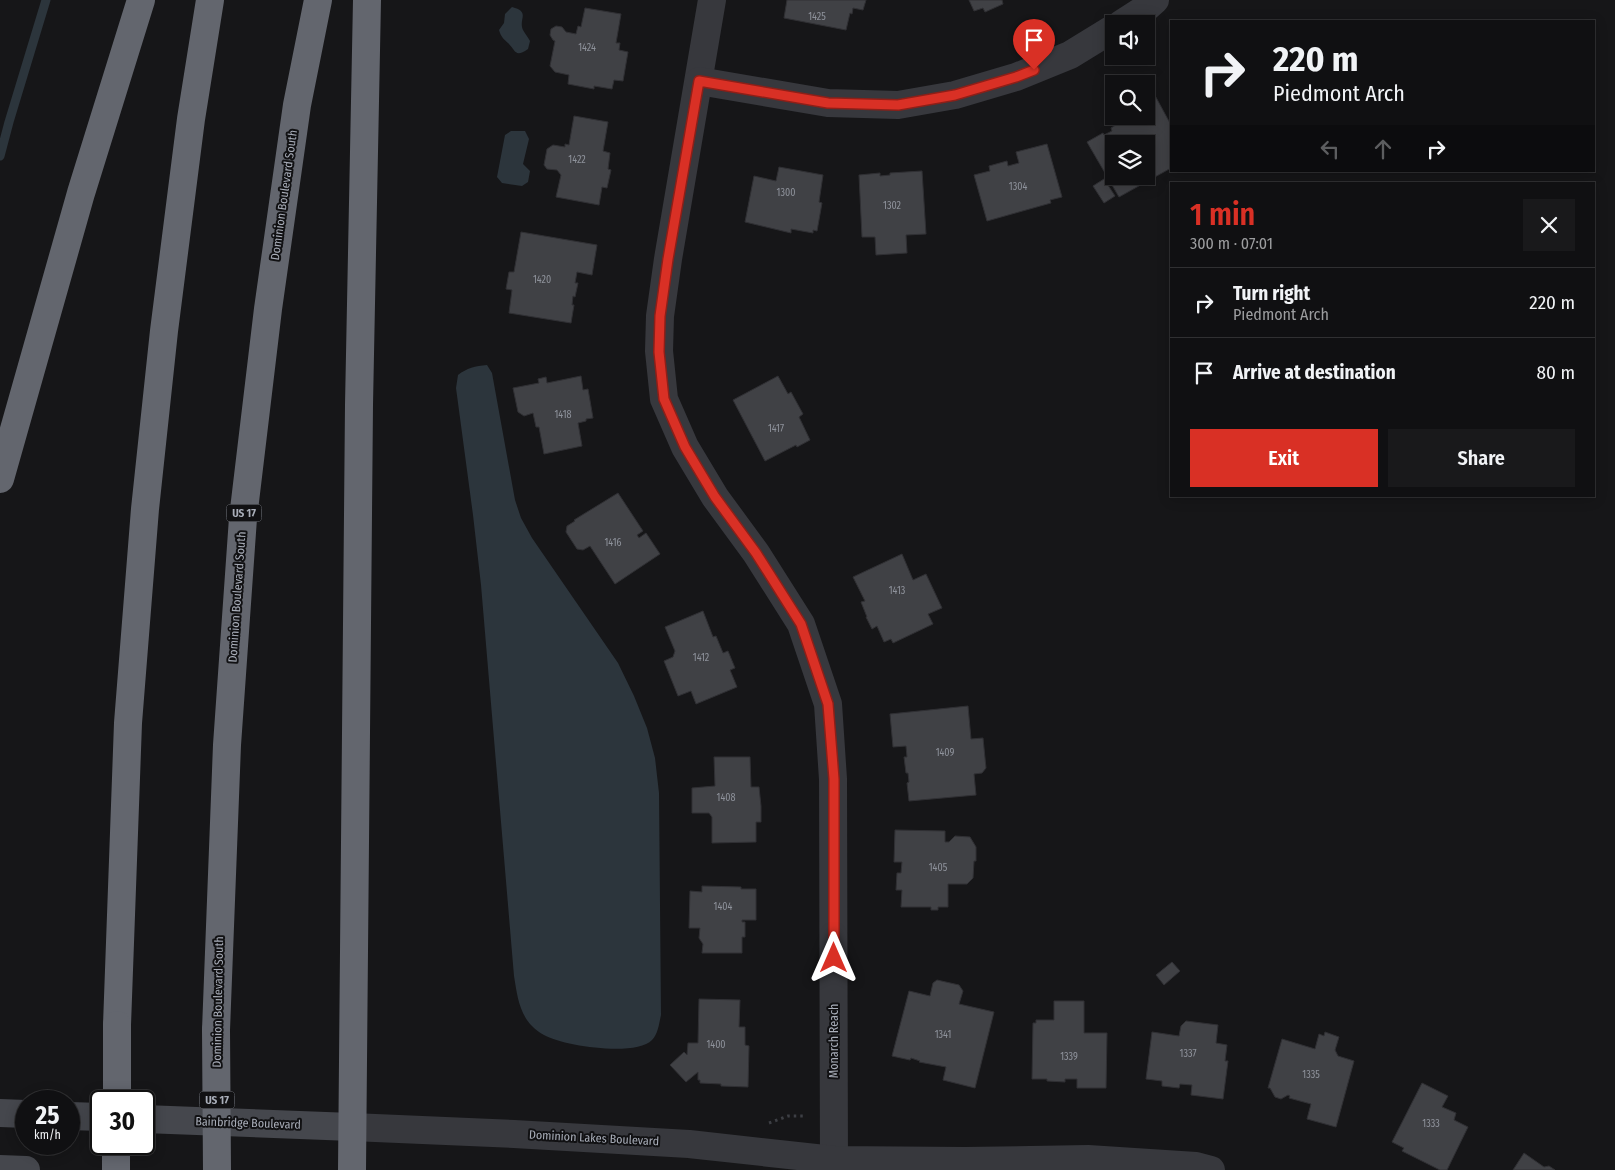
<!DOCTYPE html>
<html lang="en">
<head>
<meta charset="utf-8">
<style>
  body { margin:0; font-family:"Fira Sans Condensed",sans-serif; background:#19191b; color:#f1f3f6; height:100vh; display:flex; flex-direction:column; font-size:19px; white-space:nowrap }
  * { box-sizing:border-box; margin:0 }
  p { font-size:16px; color:#9c9d9f }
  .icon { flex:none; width:28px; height:28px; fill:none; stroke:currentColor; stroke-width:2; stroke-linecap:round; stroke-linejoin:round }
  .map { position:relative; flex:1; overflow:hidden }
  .side { position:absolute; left:1170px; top:182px; width:425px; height:315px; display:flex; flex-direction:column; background:#101012; border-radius:0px; box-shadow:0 2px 12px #0003,0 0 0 1px #303032 }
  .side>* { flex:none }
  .hud { position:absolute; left:1170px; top:20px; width:425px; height:152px; border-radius:0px; box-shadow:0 2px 12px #0003,0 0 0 1px #303032; background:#101012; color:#f1f3f6; overflow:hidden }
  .tools { position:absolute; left:1105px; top:15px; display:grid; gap:10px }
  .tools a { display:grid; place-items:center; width:50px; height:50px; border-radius:0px; background:#101012; box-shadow:0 2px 12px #0003,0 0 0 1px #303032; font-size:25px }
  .speed { position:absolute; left:15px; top:1090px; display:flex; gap:10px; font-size:25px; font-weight:700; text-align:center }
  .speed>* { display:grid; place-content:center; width:65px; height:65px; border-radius:50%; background:#101012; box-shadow:0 2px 12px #0003,0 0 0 1px #303032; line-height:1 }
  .speed small { font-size:12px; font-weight:400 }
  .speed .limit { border:2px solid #111; border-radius:8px; background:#fff; color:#111 }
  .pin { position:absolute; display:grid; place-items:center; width:42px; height:42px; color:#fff; margin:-51px -21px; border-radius:50% 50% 50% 0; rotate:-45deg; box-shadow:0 0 5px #0007 }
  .pin .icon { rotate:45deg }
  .me { position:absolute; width:55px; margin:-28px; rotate:0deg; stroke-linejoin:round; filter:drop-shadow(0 0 4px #0008) }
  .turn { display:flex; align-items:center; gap:18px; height:105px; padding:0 20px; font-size:22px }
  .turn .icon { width:65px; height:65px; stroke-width:2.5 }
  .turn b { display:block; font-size:35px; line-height:42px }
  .lanes { display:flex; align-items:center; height:48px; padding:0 20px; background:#0003; justify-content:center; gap:25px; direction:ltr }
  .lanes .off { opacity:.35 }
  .round { display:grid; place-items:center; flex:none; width:52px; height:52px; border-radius:0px; background:#19191b }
  .headline { display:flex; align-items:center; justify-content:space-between; height:85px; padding:0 20px }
  h1 { font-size:30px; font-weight:600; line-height:38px; color:#d93025 }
  .primary-button { display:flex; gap:10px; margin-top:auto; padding:10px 20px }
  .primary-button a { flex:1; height:58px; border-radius:0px; background:#d93025; color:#fff; font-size:20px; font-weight:600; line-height:58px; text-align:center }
  .primary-button a+a { background:#19191b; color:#f1f3f6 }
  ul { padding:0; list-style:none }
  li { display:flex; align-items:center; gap:15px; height:70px; padding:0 20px; border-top:1px solid #303032 }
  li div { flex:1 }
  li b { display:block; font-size:19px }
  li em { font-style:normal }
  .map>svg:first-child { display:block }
</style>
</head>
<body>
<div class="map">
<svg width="1615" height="1170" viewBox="0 0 1615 1170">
  <rect width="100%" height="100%" fill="#161618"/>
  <g fill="#2c353c">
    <path d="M512,7c19,5 6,12 11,23 2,4 5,7 7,11l-2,8c-13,9 -12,2 -20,-6 -4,-4 -6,-5 -8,-10l-1,-3 5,-7 1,-9z"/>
    <polygon points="511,131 525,131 529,139 523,164 530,171 528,182 522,186 502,183 497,177 505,135"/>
    <path d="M487,365l5,8 23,127 6,18 11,20 86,125 16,33 13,32 8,30 4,35 2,222c-2,9 -3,19 -9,25 -16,17 -89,6 -108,-5 -4,-2 -9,-6 -12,-9 -13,-13 -15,-32 -18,-50l-33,-391 -8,-70 -17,-127 2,-13c9,-7 17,-9 29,-10z"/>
  </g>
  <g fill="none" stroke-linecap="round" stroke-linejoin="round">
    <polyline stroke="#2c353c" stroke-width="9" points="0,156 9,122 46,0"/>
  </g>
  <g fill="#404145" stroke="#303034" fill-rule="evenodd">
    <polygon points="787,0 866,0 863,10 853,8 852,14 850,13 846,30 784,18"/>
    <polygon points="969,0 1002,0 1003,4 985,12 983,8 974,11"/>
    <polygon points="585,8 621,14 616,43 620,43 619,50 628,52 623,81 614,80 612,89 594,86 594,89 568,84 569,75 555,72 550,66 555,41 553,40 550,35 551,29 556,26 562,27 566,32 576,34 578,26 581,27"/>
    <path d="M1152,90l19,35v43l-52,29 -32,-55 16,-9 1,2 8,-4 -1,-3 11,-7 2,3 8,-5 -2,-3h16v-23zM1114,144h32v32h-32z"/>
    <polygon points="574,116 608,122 603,151 610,153 608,169 611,170 607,188 602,187 599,205 556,197 561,175 557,170 547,169 544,165 547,149 553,145 565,147 565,144 569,145"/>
    <polygon points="1047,144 1062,197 1050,200 1051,203 987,221 974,175 990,171 989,166 1007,161 1008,166 1019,163 1016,152"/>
    <polygon points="779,167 823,175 819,202 822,203 817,231 813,230 813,233 791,229 791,233 745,222 754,176 776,181"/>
    <polygon points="922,171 926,234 906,235 907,253 876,255 875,237 862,237 859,175 880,173 880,176 890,175 890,173"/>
    <polygon points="1104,179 1115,196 1104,203 1093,186"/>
    <polygon points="521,232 597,245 592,275 577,272 575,283 578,283 575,297 573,296 572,305 574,305 571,323 509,313 512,290 506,289 509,272 514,272"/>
    <polygon points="581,376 583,390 588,389 593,418 586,419 586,421 578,423 582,446 544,454 539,427 536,427 533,413 524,416 518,412 513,388 539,383 538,379 546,377 547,383"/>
    <polygon points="778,376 788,394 791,392 803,414 799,417 810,440 797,447 796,445 765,461 733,400"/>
    <polygon points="618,493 643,531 637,535 639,538 646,533 660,554 615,584 590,546 583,550 577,549 566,532 567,526 575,521 574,520"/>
    <polygon points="902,554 913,580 926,574 942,608 928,614 933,624 893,643 891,639 884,642 877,626 872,629 866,617 867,617 861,602 865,601 853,577"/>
    <polygon points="703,611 713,637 716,636 723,653 728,651 735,668 730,670 737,687 696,704 691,691 678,696 664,661 673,657 675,651 665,627"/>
    <polygon points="968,706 971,739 983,738 986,768 982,773 974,774 976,795 909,801 907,783 909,782 908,773 906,773 904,757 907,757 906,746 893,747 890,714"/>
    <polygon points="714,757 750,757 751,787 759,787 761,806 761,822 756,822 756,842 712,843 712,817 709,813 692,813 692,788 715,786"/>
    <polygon points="895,830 945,831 945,842 949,842 955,836 970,837 976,847 976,861 974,861 973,878 967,884 948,884 948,907 938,907 938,910 931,910 931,907 901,907 902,890 896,890 897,873 901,873 902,862 894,862"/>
    <polygon points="702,886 741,887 741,889 756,889 756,920 742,920 742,922 745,922 745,937 742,937 742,953 702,953 703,944 699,938 700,928 689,928 690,891 702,892"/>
    <polygon points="1172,962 1180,971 1164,985 1156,975"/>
    <polygon points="937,980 959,985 963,991 959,1004 994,1012 975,1088 943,1080 946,1067 919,1062 920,1061 911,1058 910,1060 892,1056 909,991 930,996 933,983"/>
    <polygon points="699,999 740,1000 739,1027 745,1027 745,1045 749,1046 748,1087 721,1086 721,1084 700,1083 700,1080 698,1080 698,1072 686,1082 670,1065 684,1052 687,1055 688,1043 698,1043"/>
    <polygon points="1054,1001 1084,1001 1084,1033 1107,1033 1106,1088 1077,1088 1077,1079 1065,1079 1065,1082 1047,1081 1047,1079 1032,1079 1033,1023 1036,1023 1036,1020 1054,1020"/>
    <polygon points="1186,1021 1218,1025 1216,1043 1227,1045 1225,1061 1228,1061 1223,1099 1191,1095 1192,1085 1180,1084 1179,1088 1162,1086 1162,1081 1146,1079 1152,1032 1179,1036 1181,1026"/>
    <polygon points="1325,1032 1339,1037 1335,1050 1338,1056 1354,1061 1336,1127 1307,1119 1311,1104 1289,1098 1290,1096 1288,1095 1281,1099 1275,1097 1270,1088 1268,1088 1282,1039 1315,1049 1319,1034 1324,1036"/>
    <polygon points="1422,1083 1448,1096 1442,1107 1456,1113 1454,1120 1468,1127 1447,1170 1440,1170 1402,1151 1404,1148 1392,1142"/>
    <polygon points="1524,1153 1544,1167 1549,1166 1555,1170 1513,1170"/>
  </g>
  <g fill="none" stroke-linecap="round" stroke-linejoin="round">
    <polyline stroke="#3d3f44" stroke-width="3" stroke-dasharray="2.5 4" stroke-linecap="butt" points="769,1123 788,1116 806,1116"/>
    <g stroke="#37383d" stroke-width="28">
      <polyline points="712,0 668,259 660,316 659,351 664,399 685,447 715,497 756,553 801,624 828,704 833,779 834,1170"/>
      <polyline points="1121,24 1146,8 1155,0"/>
      <polyline points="699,81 828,103 898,105 955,95 1016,77 1070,55 1114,28"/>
      <polyline points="352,1127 514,1134 689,1144 834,1160 965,1161 1088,1159 1196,1166 1211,1170"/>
    </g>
    <g stroke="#45474d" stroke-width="28">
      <polyline points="0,1113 26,1114"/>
      <polyline points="69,1116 101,1117"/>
      <polyline points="144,1119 352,1127"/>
      <polyline points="0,1169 26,1170"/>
    </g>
    <g stroke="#63666e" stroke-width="28">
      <polyline points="0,479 81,193 141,0"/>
      <polyline points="117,1025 128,723 145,509 164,331 191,119 210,0"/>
      <polyline points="216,1030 227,745 243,518 268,309 297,105 318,0"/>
      <polyline points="116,1170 116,1144"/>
      <polyline points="352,1170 359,405 367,0"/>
    </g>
    <g stroke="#63666e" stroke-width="28">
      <polyline points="216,1030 217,1170"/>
      <polyline points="117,1101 117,1025"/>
    </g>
  </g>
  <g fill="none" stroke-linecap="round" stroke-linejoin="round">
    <defs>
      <polyline id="route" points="834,958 834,779 828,704 801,624 756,553 715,497 685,447 664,399 659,352 660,316 668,259 699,81 828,103 898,105 955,95 1016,77 1034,70"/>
    </defs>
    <use href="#route" stroke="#8d1f18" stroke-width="12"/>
    <use href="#route" stroke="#d93025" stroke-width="9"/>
  </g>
  <g text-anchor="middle" stroke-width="4" stroke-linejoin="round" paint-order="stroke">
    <g font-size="10" fill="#8e929b">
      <text x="817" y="20">1425</text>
      <text x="587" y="51">1424</text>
      <text x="577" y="163">1422</text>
      <text x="1018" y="190">1304</text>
      <text x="786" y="196">1300</text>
      <text x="892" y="209">1302</text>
      <text x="542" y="283">1420</text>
      <text x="563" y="418">1418</text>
      <text x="776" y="432">1417</text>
      <text x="613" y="546">1416</text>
      <text x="897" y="594">1413</text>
      <text x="701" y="661">1412</text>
      <text x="945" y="756">1409</text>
      <text x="726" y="801">1408</text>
      <text x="938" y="871">1405</text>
      <text x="723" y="910">1404</text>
      <text x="943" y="1038">1341</text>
      <text x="716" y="1048">1400</text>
      <text x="1188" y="1057">1337</text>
      <text x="1069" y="1060">1339</text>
      <text x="1311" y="1078">1335</text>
      <text x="1431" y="1127">1333</text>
    </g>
    <g fill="#111113" stroke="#7b7e86" stroke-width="1">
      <rect x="226.5" y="504.5" width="35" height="17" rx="4"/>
      <rect x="199.5" y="1091.5" width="35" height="17" rx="4"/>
    </g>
    <g font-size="11" font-weight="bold" fill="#a8adb8">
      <text x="244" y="517">US 17</text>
      <text x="217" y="1104">US 17</text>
    </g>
    <g font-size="12" fill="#a8adb8" stroke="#111113">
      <text transform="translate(284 195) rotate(-82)" y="4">Dominion Boulevard South</text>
      <text transform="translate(237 597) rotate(-86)" y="4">Dominion Boulevard South</text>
      <text transform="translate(218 1002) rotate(-89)" y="4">Dominion Boulevard South</text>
      <text transform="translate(834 1041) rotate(-90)" y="4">Monarch Reach</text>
      <text transform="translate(248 1123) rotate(2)" y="4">Bainbridge Boulevard</text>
      <text transform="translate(594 1138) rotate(3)" y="4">Dominion Lakes Boulevard</text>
    </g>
  </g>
</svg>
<div class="tools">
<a><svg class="icon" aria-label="sound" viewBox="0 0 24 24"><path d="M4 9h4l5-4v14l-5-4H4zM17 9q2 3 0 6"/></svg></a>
<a><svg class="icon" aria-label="search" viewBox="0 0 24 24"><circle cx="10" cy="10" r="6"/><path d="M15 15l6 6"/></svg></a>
<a><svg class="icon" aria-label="layers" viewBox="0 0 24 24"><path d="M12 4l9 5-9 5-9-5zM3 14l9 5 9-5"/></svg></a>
</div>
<div class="speed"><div>25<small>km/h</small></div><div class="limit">30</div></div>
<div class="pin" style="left:1034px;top:70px;background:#d93025"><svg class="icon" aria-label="arrive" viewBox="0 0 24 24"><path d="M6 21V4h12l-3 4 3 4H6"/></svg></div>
<svg class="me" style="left:834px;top:958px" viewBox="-20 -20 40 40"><path d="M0-17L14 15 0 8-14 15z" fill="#d93025" stroke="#fff" stroke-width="4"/></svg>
<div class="hud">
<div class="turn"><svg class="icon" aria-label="right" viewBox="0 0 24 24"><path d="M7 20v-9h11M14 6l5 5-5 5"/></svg><div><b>220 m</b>Piedmont Arch</div></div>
<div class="lanes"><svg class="icon off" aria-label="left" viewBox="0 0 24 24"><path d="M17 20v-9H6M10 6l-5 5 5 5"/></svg><svg class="icon off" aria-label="ahead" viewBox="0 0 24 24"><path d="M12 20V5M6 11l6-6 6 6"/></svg><svg class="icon" aria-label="right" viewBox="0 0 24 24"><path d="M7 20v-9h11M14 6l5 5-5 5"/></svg></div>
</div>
<section class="side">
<div class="headline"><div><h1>1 min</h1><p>300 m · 07:01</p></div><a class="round"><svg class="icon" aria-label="close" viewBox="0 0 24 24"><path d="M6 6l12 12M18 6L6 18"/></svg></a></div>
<ul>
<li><svg class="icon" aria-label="right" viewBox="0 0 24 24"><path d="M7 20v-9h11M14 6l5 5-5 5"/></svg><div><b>Turn right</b><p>Piedmont Arch</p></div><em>220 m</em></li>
<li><svg class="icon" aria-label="arrive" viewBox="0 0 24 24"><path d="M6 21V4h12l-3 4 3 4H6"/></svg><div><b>Arrive at destination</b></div><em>80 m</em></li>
</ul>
<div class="primary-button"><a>Exit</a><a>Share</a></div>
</section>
</div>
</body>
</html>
